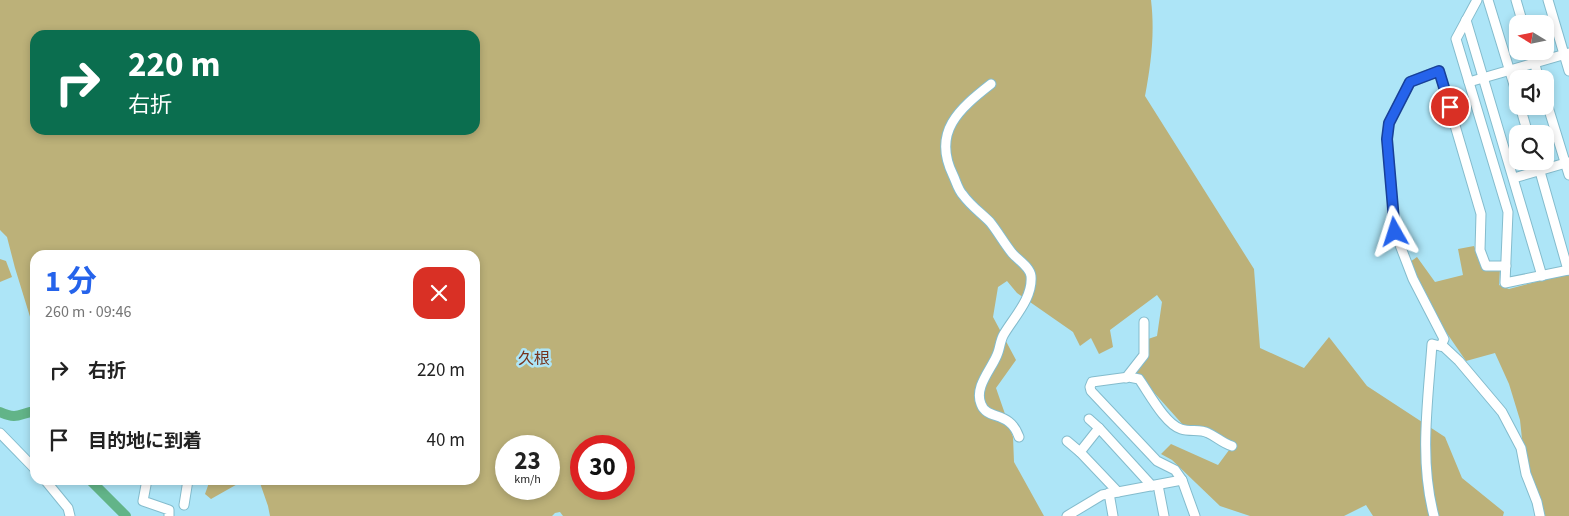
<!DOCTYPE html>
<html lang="ja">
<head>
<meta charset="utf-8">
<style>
  body { margin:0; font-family:"Source Sans 3","Noto Sans JP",sans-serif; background:#f2f2f2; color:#222; height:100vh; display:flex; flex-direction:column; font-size:19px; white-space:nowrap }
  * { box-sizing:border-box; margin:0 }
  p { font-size:16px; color:#767676 }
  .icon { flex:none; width:28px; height:28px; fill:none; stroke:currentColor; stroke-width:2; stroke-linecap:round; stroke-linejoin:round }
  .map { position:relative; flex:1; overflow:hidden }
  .drawer { position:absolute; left:30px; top:250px; width:450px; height:235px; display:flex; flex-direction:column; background:#fff; border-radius:15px; box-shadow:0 2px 8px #0003 }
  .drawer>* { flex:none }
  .top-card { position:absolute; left:30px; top:30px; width:450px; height:105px; border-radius:15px; box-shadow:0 2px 8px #0003; background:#0b6e4f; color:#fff; overflow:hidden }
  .needle { width:32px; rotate:280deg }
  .controls { position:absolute; left:1509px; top:15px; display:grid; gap:10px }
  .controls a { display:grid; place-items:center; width:45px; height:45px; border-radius:10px; background:#fff; box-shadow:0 2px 8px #0003; font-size:25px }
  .speed { position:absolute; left:495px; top:435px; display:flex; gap:10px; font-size:25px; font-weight:700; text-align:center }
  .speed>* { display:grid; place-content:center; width:65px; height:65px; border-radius:50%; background:#fff; box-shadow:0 2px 8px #0003; line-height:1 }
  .speed small { font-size:12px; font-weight:400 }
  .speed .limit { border:8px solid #d22; background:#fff; color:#111 }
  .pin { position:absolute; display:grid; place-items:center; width:42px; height:42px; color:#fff; margin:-21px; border:2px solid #fff; border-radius:50%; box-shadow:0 1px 5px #0007 }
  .me { position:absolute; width:55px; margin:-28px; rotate:354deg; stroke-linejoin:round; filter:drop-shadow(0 0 4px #0008) }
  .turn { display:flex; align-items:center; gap:18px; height:105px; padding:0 15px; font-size:22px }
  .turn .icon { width:65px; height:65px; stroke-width:2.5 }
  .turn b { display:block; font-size:35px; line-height:42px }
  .round { display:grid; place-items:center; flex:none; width:52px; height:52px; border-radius:15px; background:#f2f2f2 }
  .headline { display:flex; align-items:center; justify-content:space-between; height:85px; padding:0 15px }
  h1 { font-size:30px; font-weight:700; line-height:38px; color:#2563eb }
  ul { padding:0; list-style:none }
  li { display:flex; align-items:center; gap:15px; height:70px; padding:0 15px }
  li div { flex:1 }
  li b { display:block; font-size:19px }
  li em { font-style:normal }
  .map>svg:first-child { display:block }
</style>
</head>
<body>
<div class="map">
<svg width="1569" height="516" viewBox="0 0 1569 516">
  <rect width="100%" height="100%" fill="#ade5f7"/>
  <g fill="#bcb179" fill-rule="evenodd">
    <path d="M0,0h1151c4,33 0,64 -6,96l109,173 6,79 44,20 25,-31 38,49 78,51 17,41 42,34 -1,4h-130l-7,-11 -22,11h-94l-30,-10 -48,-46 -11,-6 10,-10 47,21 14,-19 -48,-20 -43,-48 -9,-4 13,-34 12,-4 5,-34 -5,-7 -47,35 3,17 -14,7 -8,-16 -11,8 -7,-14 -56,-39 -10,-12 -9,6 -5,30 23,43 -20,28 17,49 1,25 30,54h-481l-3,-4 -5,1 -3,3h-282l-2,-10 -8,-23 -19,-1 -30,17 -6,-5 5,-14h265v-225h-440v78l-20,-65 -8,-31 -7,-7zM35,35h440v95h-440zM506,446h43v43h-43zM581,446h43v43h-43z"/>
    <polygon points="1474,246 1479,257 1500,269 1499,285 1509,289 1569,273 1569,516 1540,516 1522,439 1520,420 1509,384 1495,353 1466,361 1444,329 1410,262 1417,257 1435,282 1463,275 1458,249"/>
    <polygon points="0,259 6,261 12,277 0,282"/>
  </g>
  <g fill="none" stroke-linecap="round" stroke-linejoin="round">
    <g stroke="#62b488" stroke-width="10">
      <path d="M0,412c18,8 18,2 35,-1"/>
      <polyline points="90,480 126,516"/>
    </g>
    <defs>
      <g id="minor">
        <polyline points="1477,0 1456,39 1508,212 1505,283 1569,270"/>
        <polyline points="1488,0 1518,98"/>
        <polyline points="1516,0 1523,24"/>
        <polyline points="1548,0 1569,71"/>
        <polyline points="1466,20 1542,276"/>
        <polyline points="1531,51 1539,79"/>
        <polyline points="1469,82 1569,53"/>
        <path d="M991,84c-32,25 -59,48 -38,91 3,6 5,15 10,20 7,10 18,18 27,27 8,10 14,21 22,31 6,7 18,14 19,23 2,22 -17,41 -27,58 -4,6 -4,15 -7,21 -6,15 -23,32 -16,49 6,17 29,6 38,33"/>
        <polyline points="1545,97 1569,175"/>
        <polyline points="1520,106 1528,134"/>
        <polyline points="1537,161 1568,270"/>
        <polyline points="1514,178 1569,162"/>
        <polyline points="1441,346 1444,339 1413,279 1395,232 1387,139 1389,123 1410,82 1439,71 1481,214 1480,250 1486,266 1506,266"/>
        <polyline points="1126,378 1144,355 1144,322"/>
        <polyline points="1089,419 1099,428"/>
        <polyline points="0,433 35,469"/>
        <polyline points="1067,441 1080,452"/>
        <polyline points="45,480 68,508 70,516"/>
        <polyline points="146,485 143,501 169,510 169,516"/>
        <polyline points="1158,485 1164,516"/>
        <polyline points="1118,492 1080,452 1099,428 1152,486"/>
        <polyline points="1109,493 1113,516"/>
        <polyline points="184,505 188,480"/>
        <polyline points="1067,516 1102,495 1182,480"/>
        <path d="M1195,516l-13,-36 -7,-10 -18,-9 -66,-70 -1,-4 2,-5 37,-5 10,2c10,14 26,45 42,50 9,3 19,0 27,4 9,4 14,10 24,13"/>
        <path d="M1434,516c-15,-56 -6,-115 -2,-172l12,3 15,14 43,51 19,36 5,26 11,28 3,14"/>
      </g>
    </defs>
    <use href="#minor" stroke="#84bccd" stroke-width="11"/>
    <use href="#minor" stroke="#fff" stroke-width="9"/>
  </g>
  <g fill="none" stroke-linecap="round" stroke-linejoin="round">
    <defs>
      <polyline id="route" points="1395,232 1387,139 1389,123 1410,82 1439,71 1450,107"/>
    </defs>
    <use href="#route" stroke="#184099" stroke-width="12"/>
    <use href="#route" stroke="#2563eb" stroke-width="9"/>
  </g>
  <g text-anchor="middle" stroke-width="5" stroke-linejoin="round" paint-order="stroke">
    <g font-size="16" fill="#76331d" stroke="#ade5f7">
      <text x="534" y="364">久根</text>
    </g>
  </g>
</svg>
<div class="controls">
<a><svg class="needle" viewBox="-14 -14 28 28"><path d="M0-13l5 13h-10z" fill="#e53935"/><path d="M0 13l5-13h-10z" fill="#767676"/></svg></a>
<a><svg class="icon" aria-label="sound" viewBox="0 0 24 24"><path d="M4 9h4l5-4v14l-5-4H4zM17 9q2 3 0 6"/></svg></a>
<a><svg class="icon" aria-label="search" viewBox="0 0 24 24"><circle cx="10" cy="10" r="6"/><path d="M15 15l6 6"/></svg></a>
</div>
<div class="speed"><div>23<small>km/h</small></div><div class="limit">30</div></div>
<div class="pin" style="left:1450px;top:107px;background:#d93025"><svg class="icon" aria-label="arrive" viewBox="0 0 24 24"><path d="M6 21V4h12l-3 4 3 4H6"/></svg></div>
<svg class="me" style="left:1395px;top:232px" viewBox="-20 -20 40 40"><path d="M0-17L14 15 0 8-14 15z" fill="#2563eb" stroke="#fff" stroke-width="4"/></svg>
<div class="top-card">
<div class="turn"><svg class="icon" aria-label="right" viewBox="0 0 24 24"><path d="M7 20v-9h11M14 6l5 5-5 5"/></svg><div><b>220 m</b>右折</div></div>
</div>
<section class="drawer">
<div class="headline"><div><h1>1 分</h1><p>260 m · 09:46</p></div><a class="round" style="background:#d93025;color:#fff"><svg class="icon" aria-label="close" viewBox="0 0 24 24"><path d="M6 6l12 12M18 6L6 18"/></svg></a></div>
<ul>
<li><svg class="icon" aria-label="right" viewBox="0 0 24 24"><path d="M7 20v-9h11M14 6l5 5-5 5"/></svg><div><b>右折</b></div><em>220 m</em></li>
<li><svg class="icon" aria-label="arrive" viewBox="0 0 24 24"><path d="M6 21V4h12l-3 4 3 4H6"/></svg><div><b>目的地に到着</b></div><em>40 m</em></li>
</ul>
</section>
</div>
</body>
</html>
